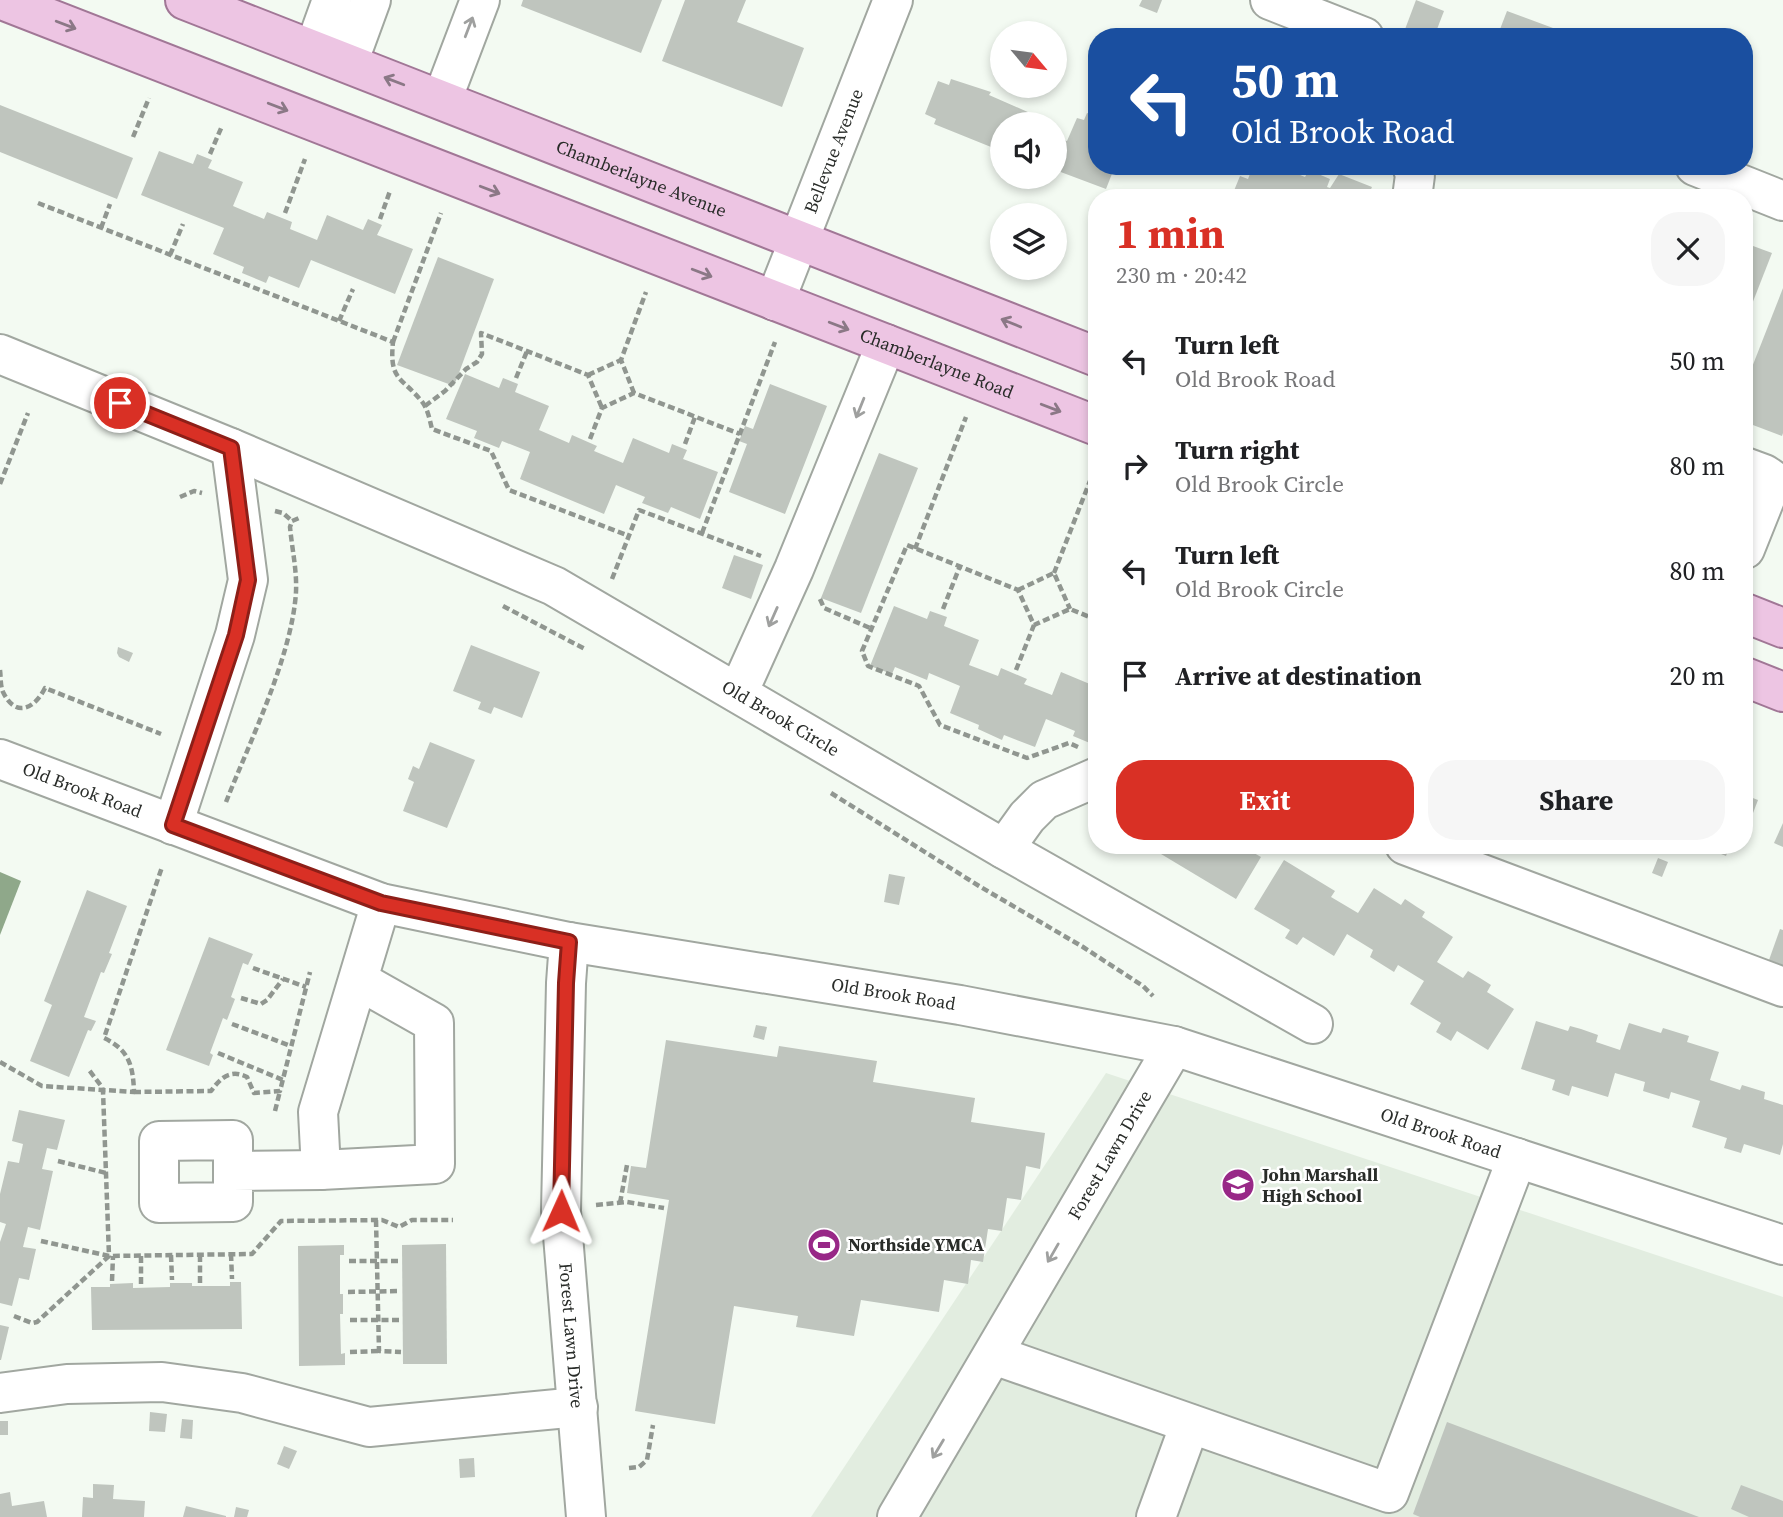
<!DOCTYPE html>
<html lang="en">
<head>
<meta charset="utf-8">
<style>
  body { margin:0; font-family:"Source Serif 4",serif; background:#f6f6f6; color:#202124; height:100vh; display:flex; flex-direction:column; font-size:26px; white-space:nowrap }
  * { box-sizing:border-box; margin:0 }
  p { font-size:23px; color:#757577 }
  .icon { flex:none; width:38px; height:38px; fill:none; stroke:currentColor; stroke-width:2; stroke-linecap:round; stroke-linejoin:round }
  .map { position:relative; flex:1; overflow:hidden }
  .panel { position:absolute; left:1088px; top:189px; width:665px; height:665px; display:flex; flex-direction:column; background:#fff; border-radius:28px; box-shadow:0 4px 10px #0003 }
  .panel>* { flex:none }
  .hud { position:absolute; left:1088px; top:28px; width:665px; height:147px; border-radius:28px; box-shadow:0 4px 10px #0003; background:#1a4fa0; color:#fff; overflow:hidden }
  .needle { width:46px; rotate:119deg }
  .buttons { position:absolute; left:990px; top:21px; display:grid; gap:14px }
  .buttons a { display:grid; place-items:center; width:77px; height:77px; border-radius:50%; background:#fff; box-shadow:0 4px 10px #0003; font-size:35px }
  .pin { position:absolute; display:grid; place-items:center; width:60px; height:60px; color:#fff; margin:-30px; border:4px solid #fff; border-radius:50%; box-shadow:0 2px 7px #0007 }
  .me { position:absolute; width:77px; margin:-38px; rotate:1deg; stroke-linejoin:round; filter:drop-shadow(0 0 5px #0008) }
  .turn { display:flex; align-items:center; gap:24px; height:147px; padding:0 28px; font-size:32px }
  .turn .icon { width:91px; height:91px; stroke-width:2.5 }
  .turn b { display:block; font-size:49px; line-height:60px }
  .round { display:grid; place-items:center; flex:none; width:74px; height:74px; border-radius:28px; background:#f6f6f6 }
  .headline { display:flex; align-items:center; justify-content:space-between; height:119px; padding:0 28px }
  h1 { font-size:42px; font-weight:700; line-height:52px; color:#d93025 }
  .primary-button { display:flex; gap:14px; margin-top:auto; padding:14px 28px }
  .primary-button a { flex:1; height:80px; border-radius:28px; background:#d93025; color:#fff; font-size:28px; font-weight:700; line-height:80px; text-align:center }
  .primary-button a+a { background:#f6f6f6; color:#202124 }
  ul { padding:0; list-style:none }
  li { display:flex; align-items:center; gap:21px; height:105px; padding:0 28px }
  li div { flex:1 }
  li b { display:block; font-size:26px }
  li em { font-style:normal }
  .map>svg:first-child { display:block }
</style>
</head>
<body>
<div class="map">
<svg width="1783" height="1517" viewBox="0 0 1783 1517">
  <rect width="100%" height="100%" fill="#f3faf2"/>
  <polygon fill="#e2ede0" points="1106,1073 1783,1297 1783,1517 811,1517"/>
  <polygon fill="#8fa88a" points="0,872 21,881 0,935"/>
  <g fill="#bfc5be">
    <polygon points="523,0 662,0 641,53 521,6"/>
    <polygon points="685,0 746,0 737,22 804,48 782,107 662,61"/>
    <polygon points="1142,0 1162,0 1157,13 1139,6"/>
    <polygon points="1416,0 1444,11 1434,37 1418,37 1404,32"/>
    <polygon points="1507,11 1553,28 1550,37 1497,37"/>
    <polygon points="951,79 991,92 989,95 1030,113 1025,124 1003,124 1003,144 994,140 991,147 934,124 936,119 925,114 938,81 949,85"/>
    <polygon points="0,105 133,158 117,199 0,152"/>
    <polygon points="1087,113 1097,116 1097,166 1115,166 1106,189 1058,171 1059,168 1055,167 1055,143 1057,138 1067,141 1077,118 1084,120"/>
    <polygon points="159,151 193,164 197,154 212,160 208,168 243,182 233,206 264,219 267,212 292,222 290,229 317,240 327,215 363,230 368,219 382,225 377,235 413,249 395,294 311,260 299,288 269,276 266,283 242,273 244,267 213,254 224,228 141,195"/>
    <polygon points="1253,166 1278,166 1305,177 1309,170 1330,179 1327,187 1330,188 1339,174 1372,187 1368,196 1373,198 1231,198 1240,176 1248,179"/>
    <polygon points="1745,243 1772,253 1745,322"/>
    <polygon points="438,257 494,279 454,386 397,365"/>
    <polygon points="1783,288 1783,433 1782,436 1745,422 1745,385"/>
    <polygon points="465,374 499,388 503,378 518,384 515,392 549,406 539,430 569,443 572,435 597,446 594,451 623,463 633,438 669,453 672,444 687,450 683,459 718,472 700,519 671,507 668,513 642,503 645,497 616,485 604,514 520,479 530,452 502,441 499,448 474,438 477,431 446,419"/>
    <polygon points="770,384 827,406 785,514 729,492 747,444 739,441 745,426 753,429"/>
    <polygon points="879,453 918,468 861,613 821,598"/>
    <polygon points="734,555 763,565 751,599 722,588"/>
    <polygon points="894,606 927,619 930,611 947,617 944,626 979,640 969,665 998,676 1001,668 1027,679 1024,684 1052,695 1061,672 1097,687 1097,746 1073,736 1075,731 1046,719 1035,747 1004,735 1002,740 978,729 979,725 950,713 960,686 929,673 927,680 895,667 892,674 870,666"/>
    <polygon points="471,645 540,672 522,718 494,707 491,714 478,709 481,702 453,691"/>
    <polygon points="118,647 133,653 129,662 119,657 117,653"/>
    <polygon points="430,742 475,760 447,828 403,811 414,782 408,779 413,766 419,769"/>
    <polygon points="1745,795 1758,800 1745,834"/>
    <polygon points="1783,823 1783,847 1774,843"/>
    <polygon points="1146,845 1232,845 1245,853 1247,849 1261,857 1236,899"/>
    <polygon points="1699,845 1730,845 1726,856"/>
    <polygon points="1658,858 1668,862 1662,877 1652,873"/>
    <polygon points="1284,860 1335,891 1331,897 1358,913 1374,888 1401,905 1405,899 1417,907 1425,912 1422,917 1453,937 1437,962 1463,978 1468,971 1480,978 1491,985 1487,992 1514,1009 1488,1050 1457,1031 1451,1041 1436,1032 1441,1023 1410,1004 1424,981 1398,965 1394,972 1370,957 1373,950 1347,934 1334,956 1303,937 1297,945 1285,938 1290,930 1254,909"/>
    <polygon points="889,874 905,877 899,905 884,902"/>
    <polygon points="87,890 127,906 109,953 112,954 104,973 101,972 84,1017 96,1021 91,1031 88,1030 69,1077 30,1061 52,1005 44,1001"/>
    <polygon points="1780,929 1783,930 1783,965 1769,960"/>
    <polygon points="209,937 253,954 248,965 243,963 231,997 235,999 227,1020 223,1018 210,1053 213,1055 209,1066 166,1050"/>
    <polygon points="1536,1021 1568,1031 1570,1026 1581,1029 1598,1035 1596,1042 1620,1050 1629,1023 1661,1033 1663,1028 1689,1036 1687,1042 1719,1052 1710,1080 1740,1090 1742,1085 1765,1092 1764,1099 1783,1105 1783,1144 1780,1155 1744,1144 1741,1153 1724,1148 1727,1138 1692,1127 1700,1101 1671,1092 1669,1099 1643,1091 1645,1082 1615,1073 1608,1097 1572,1086 1569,1096 1552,1090 1555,1080 1521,1069"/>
    <polygon points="756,1025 767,1027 764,1040 753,1037"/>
    <polygon points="666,1040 777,1057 779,1046 877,1061 873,1082 975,1098 971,1122 1045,1133 1040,1169 1026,1166 1021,1200 1007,1198 1002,1231 988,1229 983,1262 971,1260 968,1284 944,1280 939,1312 861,1300 854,1336 796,1327 798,1316 734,1306 715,1424 635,1411 669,1200 627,1193 631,1166 646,1168"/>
    <polygon points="19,1110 65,1120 57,1150 47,1148 42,1169 53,1171 40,1230 28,1227 23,1247 36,1249 29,1280 19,1278 12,1306 0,1303 0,1242 6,1224 0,1222 0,1194 8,1161 19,1163 23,1144 12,1141"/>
    <polygon points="446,1244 447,1364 403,1364 402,1245"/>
    <polygon points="344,1245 344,1255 340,1255 340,1294 343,1294 343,1314 340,1314 341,1354 345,1353 345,1365 299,1366 298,1246"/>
    <polygon points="230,1282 241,1282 242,1329 92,1330 91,1287 110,1287 110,1284 133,1283 133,1288 170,1287 170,1283 192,1283 192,1286 230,1286"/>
    <polygon points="0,1325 9,1327 1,1360 0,1360"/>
    <polygon points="150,1412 167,1414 165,1432 149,1431"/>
    <polygon points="182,1419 193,1420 192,1439 180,1438"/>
    <rect x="0" y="1421" width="8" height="14"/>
    <polygon points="1447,1422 1699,1517 1420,1517 1413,1514"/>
    <polygon points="284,1446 297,1451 289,1469 277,1464"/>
    <polygon points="474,1458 475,1477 460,1478 459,1459"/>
    <polygon points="93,1484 114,1485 113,1499 145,1501 144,1517 82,1517 83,1497 93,1498"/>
    <polygon points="1741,1485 1783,1501 1783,1517 1749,1517 1731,1509"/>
    <polygon points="10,1492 12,1506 44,1501 47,1517 0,1517 0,1494"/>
    <polygon points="186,1506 226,1516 226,1517 183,1517"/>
    <polygon points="236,1507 249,1510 247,1517 234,1517"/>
  </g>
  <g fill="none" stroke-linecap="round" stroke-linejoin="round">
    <defs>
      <g id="minor">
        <polyline points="1270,0 1364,37"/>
        <polyline points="314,50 332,0"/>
        <polyline points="348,63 371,0"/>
        <polyline points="442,100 480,0"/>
        <polyline points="1412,166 1415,175 1412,198"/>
        <polyline points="1695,166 1783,201"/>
        <path id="s1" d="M775,301l118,-301"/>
        <path id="s2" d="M0,354l231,94 323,138 450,263 309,175"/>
        <polyline points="1745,467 1764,474 1770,478 1769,489 1745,549"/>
        <polyline points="738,693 794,569 886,344"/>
        <path id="s3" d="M0,759l381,144 188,39 391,63 214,41 609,199"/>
        <polyline points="173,825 235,635 248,580 231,448"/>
        <polyline points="1405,845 1783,987"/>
        <polyline points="1004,849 1027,817 1044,800 1097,777"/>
        <path id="s4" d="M569,942l-3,41 -5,228 25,306"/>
        <polyline points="358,980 434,1023 435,1164 321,1170 318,1112 381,903"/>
        <polyline points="233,1171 233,1140 159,1141 159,1203 233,1202 233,1171 321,1170"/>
        <polyline points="994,1355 1389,1493 1517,1158"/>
        <polyline points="0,1393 67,1384 162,1382 242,1393 369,1427 578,1407"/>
        <path id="s5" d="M897,1517l277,-471"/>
        <polyline points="1156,1517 1190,1424"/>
      </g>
      <g id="major">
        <path id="s6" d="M2,0l1095,426"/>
        <path id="s7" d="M185,0l912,357"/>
        <polyline points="1745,613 1783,628"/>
        <polyline points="1745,677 1783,692"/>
      </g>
    </defs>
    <use href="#minor" stroke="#a1a7a0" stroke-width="42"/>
    <use href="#major" stroke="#a17796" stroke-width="42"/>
    <g stroke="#909690" stroke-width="4.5" stroke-dasharray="7 3.5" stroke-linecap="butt">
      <polyline points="133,137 149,98"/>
      <polyline points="210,154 222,126"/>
      <path d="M38,203l355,139c-4,40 9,34 30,61 5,7 7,18 9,26l59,22 18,39 120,46"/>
      <polyline points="285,213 305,159"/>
      <polyline points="380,219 390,191"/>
      <polyline points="101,228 110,204"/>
      <polyline points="170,255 183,224"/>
      <polyline points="339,321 353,289"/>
      <polyline points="393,342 441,213"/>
      <polyline points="588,375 621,360"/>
      <polyline points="516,378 527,351"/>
      <polyline points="634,393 621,360 646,292"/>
      <polyline points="425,406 445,391 466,369 477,362 482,354 481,333 588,375 602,408"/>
      <polyline points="590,439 602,408 634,393 740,434"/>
      <polyline points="685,444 695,417"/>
      <polyline points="0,484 28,413"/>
      <polyline points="180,497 194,491 202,493"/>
      <polyline points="275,511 283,513 292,521"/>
      <polyline points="702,533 775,342"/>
      <polyline points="915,549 966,417"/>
      <polyline points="1054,573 1095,468"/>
      <polyline points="612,579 639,510 761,556"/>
      <polyline points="1018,590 1054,573 1070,609"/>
      <polyline points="820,599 824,608 870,628"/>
      <polyline points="503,606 585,649"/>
      <polyline points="943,609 960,566"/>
      <path d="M0,670c1,7 0,15 3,22 13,27 32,16 42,-4l116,46"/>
      <polyline points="1016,670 1034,625"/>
      <polyline points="1078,747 1069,743 1027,758 940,725 919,686 868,666 862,651 907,545 1018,590 1034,625 1070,609 1097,620"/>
      <polyline points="831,793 979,886 1083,947 1143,986 1153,996"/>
      <path d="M226,802c24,-61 66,-146 70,-210 1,-22 -4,-43 -6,-65l2,-6 7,-3"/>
      <polyline points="253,968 306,987"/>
      <polyline points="241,998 261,1004 267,1000 283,979"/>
      <polyline points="232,1024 291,1046"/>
      <polyline points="218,1053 283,1080"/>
      <path d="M0,1062l42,24 92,6c-1,-27 -5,-42 -30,-54l58,-171"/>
      <path d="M134,1092l77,-1c10,-14 20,-22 36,-14l7,16 26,-2 30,-119"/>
      <polyline points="275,1111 280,1091"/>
      <polyline points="58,1161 106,1173"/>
      <polyline points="620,1203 627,1165"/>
      <polyline points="596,1205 627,1202 664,1208"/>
      <polyline points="376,1220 379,1351 401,1352"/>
      <polyline points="41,1241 109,1256 252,1254 281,1221 382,1220 399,1227 412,1220 453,1220"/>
      <polyline points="231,1254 232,1279"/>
      <polyline points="171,1255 172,1280"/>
      <polyline points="141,1256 141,1284"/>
      <polyline points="349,1261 400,1261"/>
      <polyline points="112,1281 113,1256"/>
      <polyline points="200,1283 200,1255"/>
      <polyline points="348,1292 400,1291"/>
      <polyline points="14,1316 32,1323 37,1322 109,1256 103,1091 102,1087 89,1070"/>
      <polyline points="350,1320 401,1320"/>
      <polyline points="350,1352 379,1351"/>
      <polyline points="629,1468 639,1467 647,1460 653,1425"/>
    </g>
    <use href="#minor" stroke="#fff" stroke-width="38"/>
    <use href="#major" stroke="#edc5e3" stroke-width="38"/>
  </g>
  <defs><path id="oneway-shaft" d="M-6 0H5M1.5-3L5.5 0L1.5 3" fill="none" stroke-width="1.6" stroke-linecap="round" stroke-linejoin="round" transform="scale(1.75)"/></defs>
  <g stroke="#8b7886">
    <use href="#oneway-shaft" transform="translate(66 25) rotate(21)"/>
    <use href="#oneway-shaft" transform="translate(394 81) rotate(-159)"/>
    <use href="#oneway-shaft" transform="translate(278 107) rotate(21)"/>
    <use href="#oneway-shaft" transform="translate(490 190) rotate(21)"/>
    <use href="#oneway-shaft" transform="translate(702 273) rotate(21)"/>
    <use href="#oneway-shaft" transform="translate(1011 323) rotate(-158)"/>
    <use href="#oneway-shaft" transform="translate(839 326) rotate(21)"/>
    <use href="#oneway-shaft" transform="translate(1051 408) rotate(21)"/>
  </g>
  <g stroke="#9fa09f">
    <use href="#oneway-shaft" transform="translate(469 27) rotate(-69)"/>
    <use href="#oneway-shaft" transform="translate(860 408) rotate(112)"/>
    <use href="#oneway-shaft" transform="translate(773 617) rotate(114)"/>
    <use href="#oneway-shaft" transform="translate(1053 1253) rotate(120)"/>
    <use href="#oneway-shaft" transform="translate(938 1449) rotate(121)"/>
  </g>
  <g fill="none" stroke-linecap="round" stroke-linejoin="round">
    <defs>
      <polyline id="route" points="120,403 231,448 248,580 236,635 173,825 381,903 569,942 566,983 561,1211"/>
    </defs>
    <use href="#route" stroke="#8d1f18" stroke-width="18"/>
    <use href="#route" stroke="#d93025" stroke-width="12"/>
  </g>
  <defs>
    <symbol id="school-disc" viewBox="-11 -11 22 22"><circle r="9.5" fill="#982887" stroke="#fff"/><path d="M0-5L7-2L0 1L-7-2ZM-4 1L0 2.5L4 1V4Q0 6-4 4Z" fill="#fff"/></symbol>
    <symbol id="stadium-disc" viewBox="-11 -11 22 22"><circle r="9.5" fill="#982887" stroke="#fff"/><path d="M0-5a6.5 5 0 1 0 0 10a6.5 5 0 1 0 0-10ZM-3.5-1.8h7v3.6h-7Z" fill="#fff"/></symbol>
  </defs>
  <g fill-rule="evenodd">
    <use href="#school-disc" x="1219" y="1166" width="38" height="38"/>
    <use href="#stadium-disc" x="805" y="1226" width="38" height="38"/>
  </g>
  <g text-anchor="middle" stroke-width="5" stroke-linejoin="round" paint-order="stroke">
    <g font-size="18" fill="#292c29" stroke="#fff">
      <text dy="6" stroke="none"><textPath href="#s1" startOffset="161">Bellevue Avenue</textPath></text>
      <text dy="6" stroke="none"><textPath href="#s7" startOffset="490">Chamberlayne Avenue</textPath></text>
      <text dy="6" stroke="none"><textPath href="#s6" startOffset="1003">Chamberlayne Road</textPath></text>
      <text dy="6" stroke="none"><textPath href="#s2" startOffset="863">Old Brook Circle</textPath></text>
      <text dy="6" stroke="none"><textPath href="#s3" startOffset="88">Old Brook Road</textPath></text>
      <text dy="6" stroke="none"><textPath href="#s3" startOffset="928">Old Brook Road</textPath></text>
      <text dy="6" stroke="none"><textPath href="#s3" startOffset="1494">Old Brook Road</textPath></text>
      <text dy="6" stroke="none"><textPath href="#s5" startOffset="420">Forest Lawn Drive</textPath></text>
      <text dy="6" stroke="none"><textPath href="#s4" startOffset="394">Forest Lawn Drive</textPath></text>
    </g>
    <g font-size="18" font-weight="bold" fill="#292c29" stroke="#fff" text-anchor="start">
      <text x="1262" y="1181">John Marshall<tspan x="1262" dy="21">High School</tspan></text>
      <text x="848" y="1251">Northside YMCA</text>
    </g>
  </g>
</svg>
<div class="buttons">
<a><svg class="needle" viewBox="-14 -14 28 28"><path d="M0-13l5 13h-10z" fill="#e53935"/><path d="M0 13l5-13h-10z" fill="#757577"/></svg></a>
<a><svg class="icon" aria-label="sound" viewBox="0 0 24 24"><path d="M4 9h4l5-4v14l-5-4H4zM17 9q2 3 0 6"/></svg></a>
<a><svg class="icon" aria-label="layers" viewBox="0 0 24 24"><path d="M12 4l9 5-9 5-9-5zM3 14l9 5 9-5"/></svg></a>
</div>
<div class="pin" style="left:120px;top:403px;background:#d93025"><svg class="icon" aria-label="arrive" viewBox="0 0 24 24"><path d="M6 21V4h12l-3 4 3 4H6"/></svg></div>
<svg class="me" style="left:561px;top:1211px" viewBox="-20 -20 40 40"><path d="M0-17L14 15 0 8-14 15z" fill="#d93025" stroke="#fff" stroke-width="4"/></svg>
<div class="hud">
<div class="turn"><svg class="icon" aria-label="left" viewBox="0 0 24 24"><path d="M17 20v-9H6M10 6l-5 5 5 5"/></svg><div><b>50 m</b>Old Brook Road</div></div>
</div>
<section class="panel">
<div class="headline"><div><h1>1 min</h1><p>230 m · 20:42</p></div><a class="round"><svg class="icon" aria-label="close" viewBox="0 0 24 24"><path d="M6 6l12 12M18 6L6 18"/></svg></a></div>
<ul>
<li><svg class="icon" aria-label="left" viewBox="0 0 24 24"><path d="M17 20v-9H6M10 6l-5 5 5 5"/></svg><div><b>Turn left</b><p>Old Brook Road</p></div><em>50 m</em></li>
<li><svg class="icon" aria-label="right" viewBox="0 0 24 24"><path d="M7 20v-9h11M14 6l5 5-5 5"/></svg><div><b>Turn right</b><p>Old Brook Circle</p></div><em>80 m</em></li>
<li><svg class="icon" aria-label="left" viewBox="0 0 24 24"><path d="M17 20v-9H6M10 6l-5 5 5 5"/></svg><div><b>Turn left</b><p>Old Brook Circle</p></div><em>80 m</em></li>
<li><svg class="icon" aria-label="arrive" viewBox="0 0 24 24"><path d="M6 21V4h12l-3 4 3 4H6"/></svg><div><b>Arrive at destination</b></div><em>20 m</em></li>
</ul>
<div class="primary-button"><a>Exit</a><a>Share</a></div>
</section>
</div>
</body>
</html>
